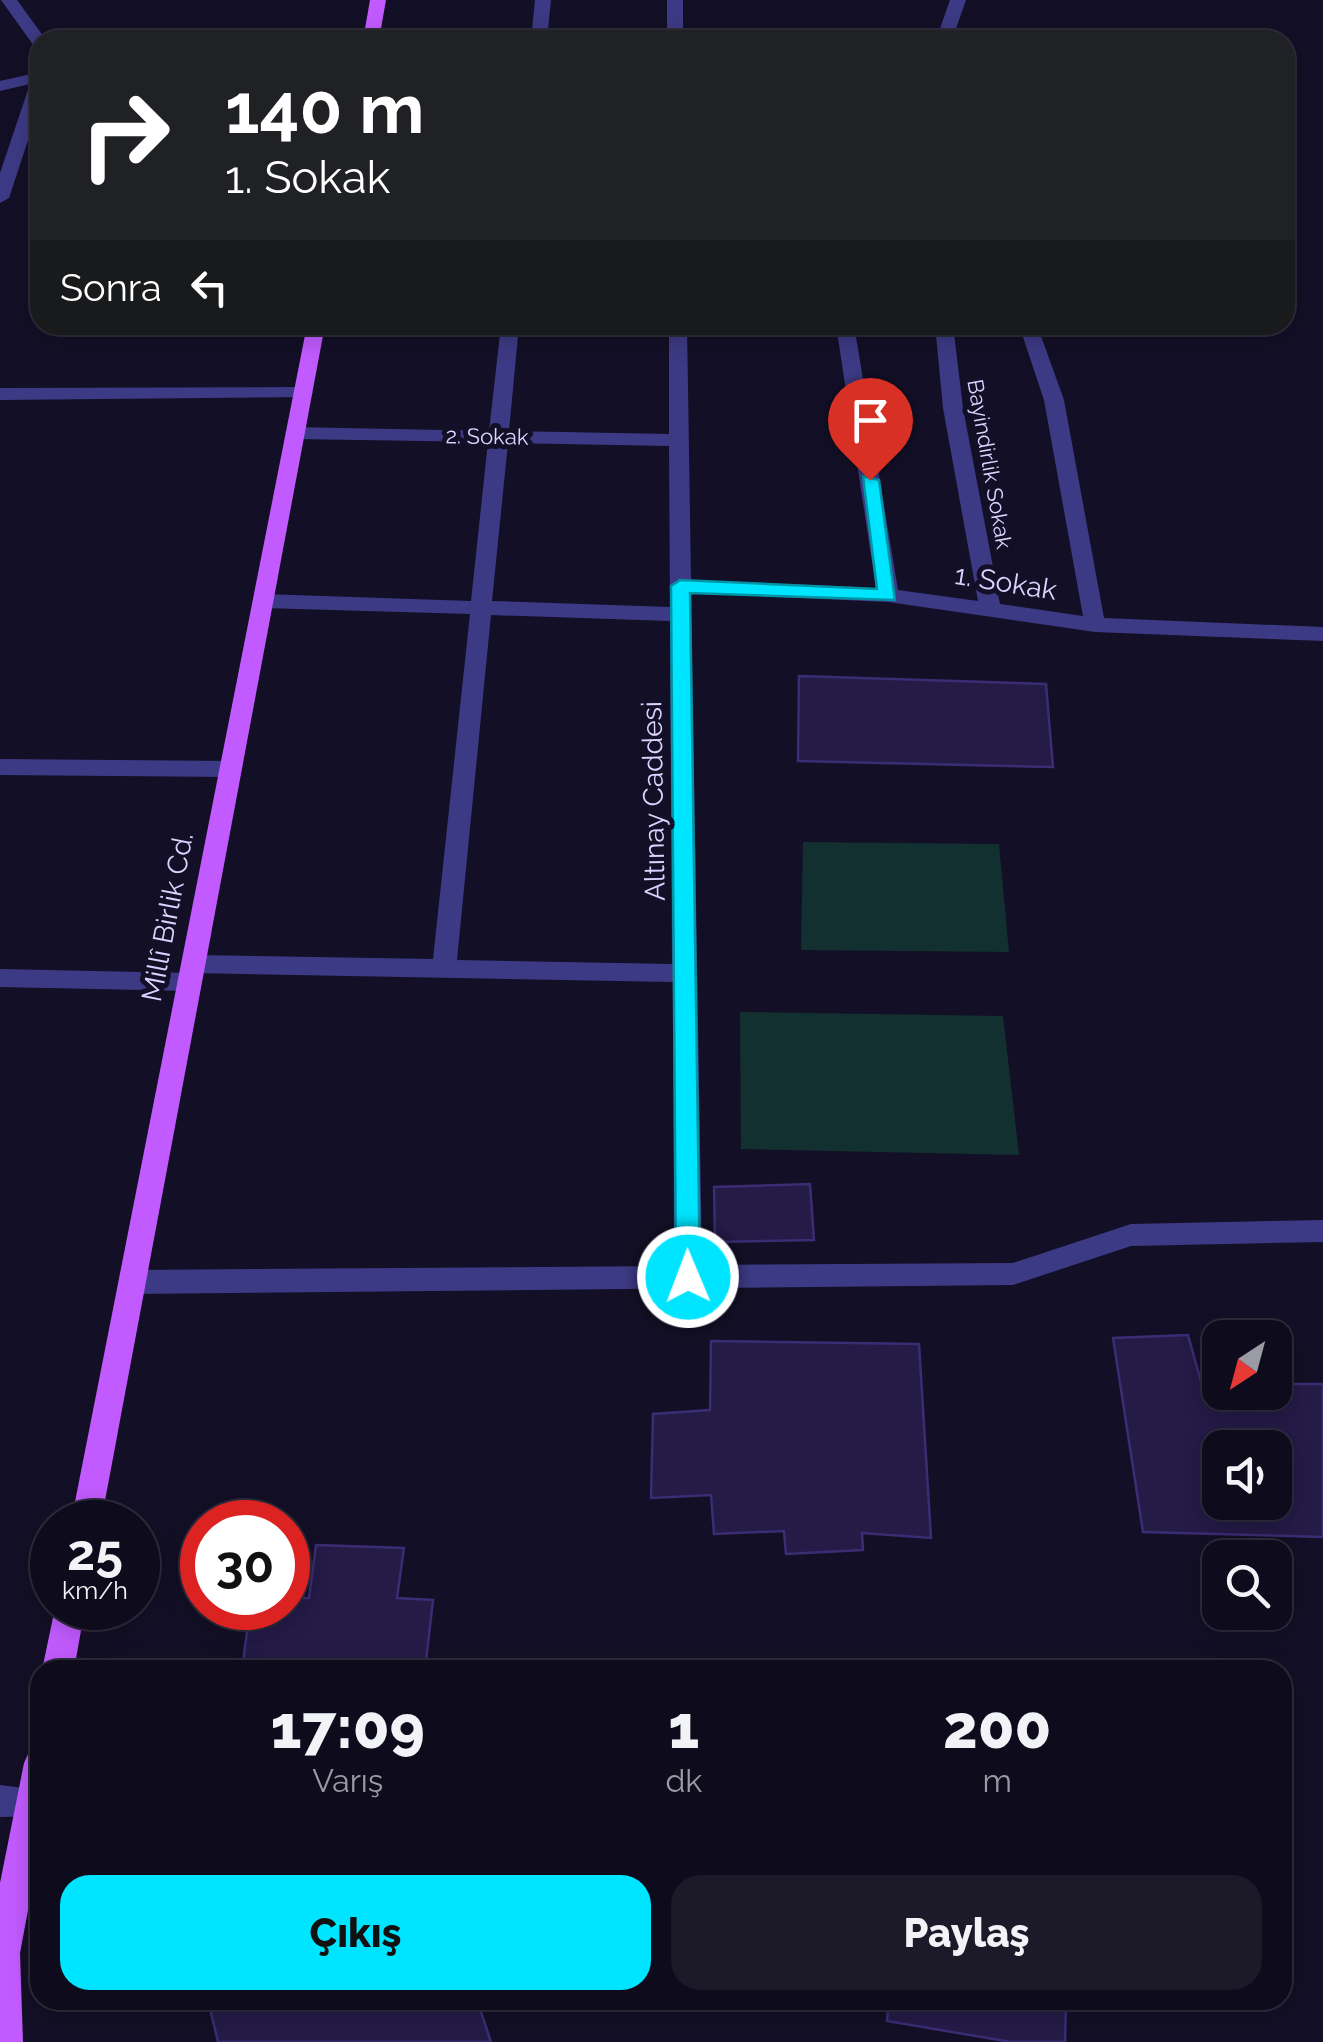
<!DOCTYPE html>
<html lang="tr">
<head>
<meta charset="utf-8">
<style>
  body { margin:0; font-family:Raleway,sans-serif; background:#1c1929; color:#f1f3f6; height:100vh; display:flex; flex-direction:column; font-size:38px; white-space:nowrap }
  * { box-sizing:border-box; margin:0 }
  p { font-size:32px; color:#9b9ba3 }
  .icon { flex:none; width:55px; height:55px; fill:none; stroke:currentColor; stroke-width:2; stroke-linecap:round; stroke-linejoin:round }
  .map { position:relative; flex:1; overflow:hidden }
  .sheet { position:absolute; left:30px; top:1660px; width:1262px; height:350px; display:flex; flex-direction:column; background:#0e0b1c; border-radius:30px; box-shadow:0 5px 25px #0003,0 0 0 2px #2e2b3b }
  .sheet>* { flex:none }
  .guide { position:absolute; left:30px; top:30px; width:1265px; height:305px; border-radius:30px; box-shadow:0 5px 25px #0003,0 0 0 2px #2e2b3b; background:#202124; color:#fff; overflow:hidden }
  .needle { width:65px; rotate:216deg }
  .buttons { position:absolute; left:1202px; top:1320px; display:grid; gap:20px }
  .buttons a { display:grid; place-items:center; width:90px; height:90px; border-radius:20px; background:#0e0b1c; box-shadow:0 5px 25px #0003,0 0 0 2px #2e2b3b; font-size:50px }
  .speed { position:absolute; left:30px; top:1500px; display:flex; gap:20px; font-size:50px; font-weight:700; text-align:center }
  .speed>* { display:grid; place-content:center; width:130px; height:130px; border-radius:50%; background:#0e0b1c; box-shadow:0 5px 25px #0003,0 0 0 2px #2e2b3b; line-height:1 }
  .speed small { font-size:25px; font-weight:400 }
  .speed .limit { border:15px solid #d22; background:#fff; color:#111 }
  .pin { position:absolute; display:grid; place-items:center; width:85px; height:85px; color:#fff; margin:-102px -42px; border-radius:50% 50% 50% 0; rotate:-45deg; box-shadow:0 0 10px #0007 }
  .pin .icon { rotate:45deg }
  .me { position:absolute; width:110px; margin:-55px; rotate:359deg; stroke-linejoin:round; filter:drop-shadow(0 0 8px #0008) }
  .turn { display:flex; align-items:center; gap:35px; height:210px; padding:0 30px; font-size:45px }
  .turn .icon { width:130px; height:130px; stroke-width:2.5 }
  .turn b { display:block; font-size:70px; line-height:85px }
  .then { display:flex; align-items:center; height:95px; padding:0 30px; background:#0003; gap:20px; font-size:38px }
  .eta { display:flex; justify-content:space-evenly; align-items:center; height:170px; text-align:center }
  .eta b { font-size:60px; font-weight:800; line-height:70px }
  .cta { display:flex; gap:20px; margin-top:auto; padding:20px 30px }
  .cta a { flex:1; height:115px; border-radius:30px; background:#00e5ff; color:#111; font-size:40px; font-weight:800; line-height:115px; text-align:center }
  .cta a+a { background:#1c1929; color:#f1f3f6 }
  .map>svg:first-child { display:block }
</style>
</head>
<body>
<div class="map">
<svg width="1323" height="2042" viewBox="0 0 1323 2042">
  <rect width="100%" height="100%" fill="#130f26"/>
  <g fill="#12302f">
    <polygon points="803,842 999,844 1009,952 801,950"/>
    <polygon points="740,1012 1003,1016 1019,1155 741,1149"/>
  </g>
  <g fill="#241b47" stroke="#3b2d73" stroke-width="2.5" fill-rule="evenodd">
    <polygon points="799,676 1046,684 1053,767 798,761"/>
    <polygon points="810,1184 814,1240 715,1242 714,1187"/>
    <path d="M1188,1335l14,50h18v7h55v-8h48v153l-180,-5 -30,-194zM1220,1448h55v54h-55z"/>
    <polygon points="711,1341 919,1344 931,1538 862,1533 863,1550 786,1554 784,1531 714,1534 711,1495 651,1498 653,1414 710,1410"/>
    <polygon points="316,1545 404,1548 397,1598 433,1600 425,1670 242,1670 250,1608 288,1608 288,1598 309,1598"/>
    <polygon points="208,2000 477,2000 491,2042 218,2042"/>
    <polygon points="889,2000 1066,2000 1065,2042 1011,2042 887,2021"/>
  </g>
  <g fill="none" stroke-linecap="round" stroke-linejoin="round">
    <g fill="#3d3a85" fill-rule="evenodd">
      <polygon points="1,0 17,0 46,40 40,40 40,48 34,46"/>
      <polygon points="535,0 551,0 547,40 531,40"/>
      <rect x="667" y="0" width="16" height="40"/>
      <polygon points="950,0 966,0 952,40 936,40"/>
      <polygon points="40,72 40,104 9,198 0,203 0,173 30,84 0,91 0,81"/>
      <path d="M501,325h18l-10,106 160,3v-109h18l4,255 185,8 -40,-263h18l44,265 80,11 -35,-193 -8,-83h18l10,83 37,196 83,12 -39,-216 -25,-75h18l27,75 40,218 219,9v14l-228,-9 -207,-30 -197,-9 11,672 311,-2 118,-39 192,-4v22l-192,4 -118,39 -880,9 -10,-4 -4,-8 4,-8 10,-4 541,-4 -1,-284 -479,-9 -12,-9 12,-9 239,4 37,-345 -207,-6 -11,-7 11,-7 208,7 17,-159 -193,-3 -10,-6 10,-6 194,4zM508,443l161,3 1,161 -178,-6zM491,615l179,6 2,343 -215,-4z"/>
      <polygon points="303,387 313,393 310,397 0,400 0,388"/>
      <polygon points="0,759 231,761 242,769 231,777 0,775"/>
      <polygon points="0,969 190,973 202,982 190,991 0,987"/>
      <polygon points="0,1785 40,1790 40,1816 0,1817"/>
    </g>
    <g fill="#c25bff" fill-rule="evenodd">
      <polygon points="370,0 386,0 379,40 363,40"/>
      <polygon points="307,325 325,325 101,1522 71,1522"/>
      <polygon points="55,1608 85,1608 74,1670 42,1670"/>
      <polygon points="40,1747 40,1846 20,1953 23,2042 0,2042 0,1883 24,1763 29,1752"/>
    </g>
  </g>
  <polygon fill="#00e5ff" stroke="#0095a6" stroke-width="2.5" points="863,476 879,480 895,600 690,593 700,1277 688,1287 676,1277 671,586 680,580 877,589"/>
  <g text-anchor="middle" stroke-width="10" stroke-linejoin="round" paint-order="stroke">
    <g font-size="22" fill="#d9d4ff" stroke="#130f26">
      <text transform="translate(487 436) rotate(1)" y="8">2. Sokak</text>
      <text transform="translate(990 464) rotate(80)" y="8">Bayindirlik Sokak</text>
    </g>
    <g font-size="28" fill="#d9d4ff" stroke="#130f26">
      <text transform="translate(1006 582) rotate(9)" y="10">1. Sokak</text>
      <text transform="translate(653 801) rotate(-91)" y="10">Altınay Caddesi</text>
      <text transform="translate(167 917) rotate(-79)" y="10">Millî Birlik Cd.</text>
    </g>
  </g>
</svg>
<div class="buttons">
<a><svg class="needle" viewBox="-14 -14 28 28"><path d="M0-13l5 13h-10z" fill="#e53935"/><path d="M0 13l5-13h-10z" fill="#9b9ba3"/></svg></a>
<a><svg class="icon" aria-label="sound" viewBox="0 0 24 24"><path d="M4 9h4l5-4v14l-5-4H4zM17 9q2 3 0 6"/></svg></a>
<a><svg class="icon" aria-label="search" viewBox="0 0 24 24"><circle cx="10" cy="10" r="6"/><path d="M15 15l6 6"/></svg></a>
</div>
<div class="speed"><div>25<small>km/h</small></div><div class="limit">30</div></div>
<div class="pin" style="left:870px;top:480px;background:#d93025"><svg class="icon" aria-label="arrive" viewBox="0 0 24 24"><path d="M6 21V4h12l-3 4 3 4H6"/></svg></div>
<svg class="me" style="left:688px;top:1277px" viewBox="-20 -20 40 40"><circle r="17" fill="#00e5ff" stroke="#fff" stroke-width="3"/><path d="M0-11L8 9 0 5-8 9z" fill="#fff"/></svg>
<div class="guide">
<div class="turn"><svg class="icon" aria-label="right" viewBox="0 0 24 24"><path d="M7 20v-9h11M14 6l5 5-5 5"/></svg><div><b>140 m</b>1. Sokak</div></div>
<div class="then">Sonra<svg class="icon" aria-label="left" viewBox="0 0 24 24"><path d="M17 20v-9H6M10 6l-5 5 5 5"/></svg></div>
</div>
<section class="sheet">
<div class="eta">
<div><b>17:09</b><p>Varış</p></div>
<div><b>1</b><p>dk</p></div>
<div><b>200</b><p>m</p></div>
</div>
<div class="cta"><a>Çıkış</a><a>Paylaş</a></div>
</section>
</div>
</body>
</html>
